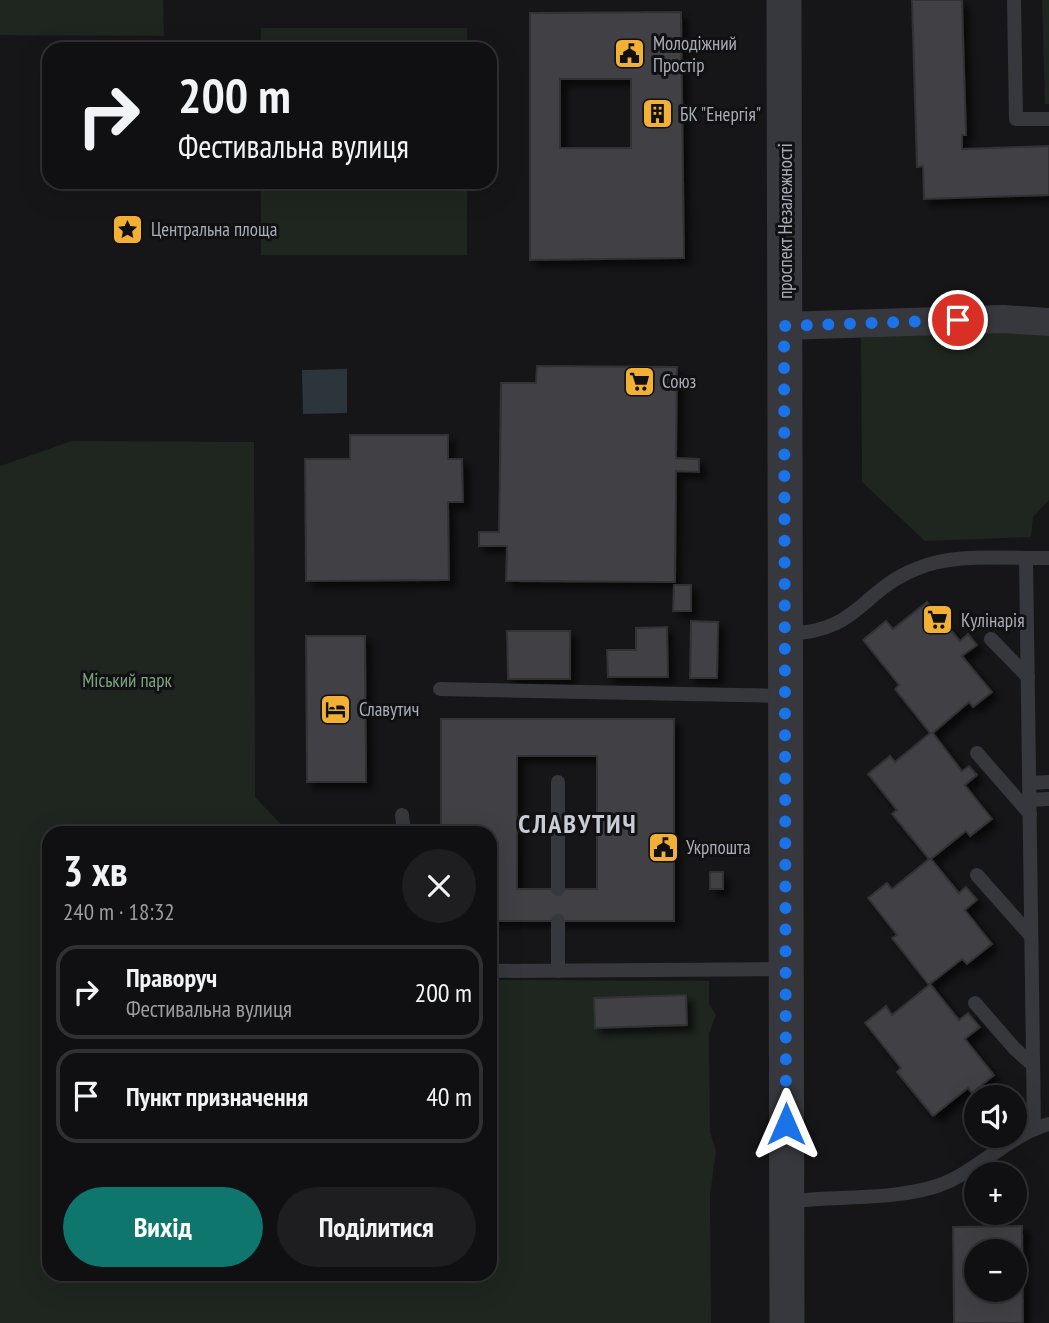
<!DOCTYPE html>
<html lang="uk">
<head>
<meta charset="utf-8">
<style>
  body { margin:0; font-family:"PT Sans Narrow",sans-serif; background:#1e1e20; color:#f1f3f6; height:100vh; display:flex; flex-direction:column; font-size:26px; white-space:nowrap }
  * { box-sizing:border-box; margin:0 }
  p { font-size:23px; color:#9c9d9f }
  .icon { flex:none; width:38px; height:38px; fill:none; stroke:currentColor; stroke-width:2; stroke-linecap:round; stroke-linejoin:round }
  .map { position:relative; flex:1; overflow:hidden }
  .panel { position:absolute; left:42px; top:826px; width:455px; height:455px; display:flex; flex-direction:column; background:#101012; border-radius:21px; box-shadow:0 7px 28px #0002,0 0 0 2px #303032 }
  .panel>* { flex:none }
  .guide { position:absolute; left:42px; top:42px; width:455px; height:147px; border-radius:21px; box-shadow:0 7px 28px #0002,0 0 0 2px #303032; background:#101012; color:#f1f3f6; overflow:hidden }
  .controls { position:absolute; left:964px; top:1085px; display:grid; gap:14px }
  .controls a { display:grid; place-items:center; width:63px; height:63px; border-radius:50%; background:#101012; box-shadow:0 7px 28px #0002,0 0 0 2px #303032; font-size:35px }
  .pin { position:absolute; display:grid; place-items:center; width:60px; height:60px; color:#fff; margin:-30px; border:4px solid #fff; border-radius:50%; box-shadow:0 2px 7px #0007 }
  .me { position:absolute; width:77px; margin:-38px; rotate:0deg; stroke-linejoin:round; filter:drop-shadow(0 0 5px #0008) }
  .turn { display:flex; align-items:center; gap:24px; height:147px; padding:0 21px; font-size:32px }
  .turn .icon { width:91px; height:91px; stroke-width:2.5 }
  .turn b { display:block; font-size:49px; line-height:60px }
  .round { display:grid; place-items:center; flex:none; width:74px; height:74px; border-radius:37px; background:#1e1e20 }
  .head { display:flex; align-items:center; justify-content:space-between; height:119px; padding:0 21px }
  h1 { font-size:42px; font-weight:700; line-height:52px }
  .action { display:flex; gap:14px; margin-top:auto; padding:14px 21px }
  .action a { flex:1; height:80px; border-radius:42px; background:#0f766e; color:#fff; font-size:28px; font-weight:700; line-height:80px; text-align:center }
  .action a+a { background:#1e1e20; color:#f1f3f6 }
  ul { padding:0; list-style:none }
  li { display:flex; align-items:center; gap:21px; height:94px; margin:0 14px 10px; padding:0 7px; border:4px solid #303032; border-radius:21px }
  li div { flex:1 }
  li b { display:block; font-size:26px }
  li em { font-style:normal }
  .map>svg:first-child { display:block }
</style>
</head>
<body>
<div class="map">
<svg width="1049" height="1323" viewBox="0 0 1049 1323">
  <defs>
    <filter id="shadow"><feDropShadow dx="6" dy="6" stdDeviation="3.5" flood-color="#0009"/></filter>
  </defs>
  <rect width="100%" height="100%" fill="#161618"/>
  <g fill="#1e261f">
    <polygon points="0,0 163,0 164,36 0,35"/>
    <polygon points="1042,0 1049,0 1049,104 1045,104"/>
    <rect x="261" y="28" width="206" height="21"/>
    <rect x="261" y="182" width="206" height="73"/>
    <polygon points="1049,332 1049,500 1033,517 1031,537 925,541 862,482 861,338 905,333"/>
    <polygon points="72,441 254,442 255,797 289,833 49,833 49,1274 490,1274 490,980 709,981 709,1004 716,1015 709,1034 710,1132 716,1151 710,1195 711,1323 0,1323 0,466"/>
  </g>
  <polygon fill="#2c353c" points="347,369 347,413 303,414 302,370"/>
  <g fill="#404145" stroke="#303034" stroke-width="2" fill-rule="evenodd" filter="url(#shadow)">
    <polygon points="912,0 962,0 966,135 962,135 962,149 1049,146 1049,195 924,199 923,166 917,167"/>
    <path d="M681,12l3,246 -154,2v-247zM560,79h71v69h-71z"/>
    <polygon points="537,366 677,367 676,458 699,459 699,472 676,471 675,582 506,581 507,546 479,546 479,532 499,532 501,383 536,383"/>
    <polygon points="350,435 448,435 448,459 462,459 463,502 448,502 449,580 306,581 305,459 350,459"/>
    <polygon points="674,585 691,585 691,611 673,611"/>
    <polygon points="927,602 960,641 968,634 977,645 962,656 992,692 973,707 969,702 933,733 962,771 969,766 977,775 965,785 992,819 970,836 966,831 931,859 959,893 966,887 977,900 965,910 992,944 967,964 962,959 930,984 959,1020 968,1013 980,1027 965,1039 994,1075 972,1093 968,1088 933,1116 897,1072 901,1068 865,1023 886,1006 892,1015 929,985 892,938 897,935 868,898 887,883 892,889 929,859 892,814 897,810 868,774 890,756 895,762 930,733 895,689 899,685 863,640 886,621 893,629"/>
    <polygon points="691,621 718,622 717,678 690,678"/>
    <polygon points="667,627 668,677 608,677 607,650 636,650 636,628"/>
    <polygon points="507,631 570,631 570,679 508,679"/>
    <polygon points="306,636 365,636 366,782 307,782"/>
    <path d="M441,719h233v202h-184v-88h-49zM517,756h80v133h-80z"/>
    <rect x="710" y="872" width="13" height="17"/>
    <polygon points="686,995 687,1025 595,1028 594,998"/>
    <path d="M1022,1226l1,97h-69l-1,-96zM976,1251h39v39h-39z"/>
  </g>
  <g fill="none" stroke-linecap="round" stroke-linejoin="round">
    <g stroke="#37383d" stroke-width="14">
      <polyline points="1014,0 1016,119 1049,119"/>
      <polyline points="1026,558 1034,1129"/>
      <path d="M785,634c75,-2 74,-42 131,-65 39,-17 91,-10 133,-11"/>
      <polyline points="991,639 1028,677"/>
      <polyline points="440,689 785,696"/>
      <polyline points="977,753 1030,814"/>
      <polyline points="1029,783 1049,782"/>
      <polyline points="1030,800 1049,799"/>
      <polyline points="402,815 404,833"/>
      <polyline points="977,875 1031,936"/>
      <polyline points="558,889 558,782"/>
      <polyline points="558,921 558,971"/>
      <polyline points="490,971 785,969"/>
      <polyline points="975,1003 1014,1048 1033,1065"/>
      <path d="M788,1202c48,-7 102,-1 149,-16 41,-14 71,-51 112,-62"/>
    </g>
    <polyline stroke="#37383d" stroke-width="28" points="784,326 1003,319 1049,322"/>
    <polyline stroke="#37383d" stroke-width="35" points="784,0 787,1323"/>
  </g>
  <g fill="none" stroke-linecap="round" stroke-linejoin="round">
    <polyline stroke="#1a73e8" stroke-width="12" stroke-dasharray="0 21.6" points="786,1124 784,326 958,320"/>
  </g>
  <defs>
    <symbol id="civic-square" viewBox="-11 -11 22 22"><rect x="-9" y="-9" width="18" height="18" rx="4" fill="#f2b134" stroke="#111113"/><path d="M-.6-6.5H3V-4.5H.6V-3L4-1V1h2V6H-6V1h2V-1L-.6-3ZM-1.2 2.5V6h2.4V2.5Z" fill="#111"/></symbol>
    <symbol id="building-square" viewBox="-11 -11 22 22"><rect x="-9" y="-9" width="18" height="18" rx="4" fill="#f2b134" stroke="#111113"/><path d="M-4-6H4V6H1V3H-1V6H-4ZM-2.5-4.3h1.7v1.8h-1.7ZM.8-4.3h1.7v1.8H.8ZM-2.5-1h1.7V.8h-1.7ZM.8-1h1.7V.8H.8Z" fill="#111"/></symbol>
    <symbol id="sight-square" viewBox="-11 -11 22 22"><rect x="-9" y="-9" width="18" height="18" rx="4" fill="#f2b134" stroke="#111113"/><path d="M0-6L1.8-2.2L6-1.7L2.9 1.2L3.7 5.4L0 3.3L-3.7 5.4L-2.9 1.2L-6-1.7L-1.8-2.2Z" fill="#111"/></symbol>
    <symbol id="supermarket-square" viewBox="-11 -11 22 22"><rect x="-9" y="-9" width="18" height="18" rx="4" fill="#f2b134" stroke="#111113"/><path d="M-6-5.5h2.5l.6 2H6L4.5 2H-2.5L-4.4-4H-6ZM-1.5 3.2a1.3 1.3 0 1 0 .1 0ZM3 3.2a1.3 1.3 0 1 0 .1 0Z" fill="#111"/></symbol>
    <symbol id="hotel-square" viewBox="-11 -11 22 22"><rect x="-9" y="-9" width="18" height="18" rx="4" fill="#f2b134" stroke="#111113"/><path d="M-6-4.5h1.5V1H6V5H4.5V3h-9V5H-6ZM-4 0a1.8 1.8 0 1 1 3.6 0ZM.5 0V-2.5h3Q6-2.5 6 0Z" fill="#111"/></symbol>
  </defs>
  <g fill-rule="evenodd">
    <use href="#civic-square" x="612" y="36" width="35" height="35"/>
    <use href="#building-square" x="640" y="96" width="35" height="35"/>
    <use href="#sight-square" x="110" y="212" width="35" height="35"/>
    <use href="#supermarket-square" x="622" y="364" width="35" height="35"/>
    <use href="#supermarket-square" x="920" y="602" width="35" height="35"/>
    <use href="#hotel-square" x="318" y="692" width="35" height="35"/>
    <use href="#civic-square" x="646" y="830" width="35" height="35"/>
  </g>
  <g text-anchor="middle" stroke-width="6" stroke-linejoin="round" paint-order="stroke">
    <g font-size="19" fill="#a8adb8" stroke="#111113" text-anchor="start">
      <text x="653" y="50">Молодіжний<tspan x="653" dy="22">Простір</tspan></text>
      <text x="680" y="121">БК "Енергія"</text>
      <text x="151" y="236">Центральна площа</text>
      <text x="662" y="388">Союз</text>
      <text x="961" y="627">Кулінарія</text>
      <text x="359" y="716">Славутич</text>
      <text x="686" y="854">Укрпошта</text>
    </g>
    <g font-size="19" fill="#a8adb8" stroke="#111113">
      <text transform="translate(785 221) rotate(-90)" y="7">проспект Незалежності</text>
    </g>
    <g font-size="19" fill="#7fa381" stroke="#111113">
      <text x="127" y="687">Міський парк</text>
    </g>
    <g font-size="26" font-weight="bold" letter-spacing="2" fill="#c9ccd4" stroke="#111113">
      <text x="578" y="833">СЛАВУТИЧ</text>
    </g>
  </g>
</svg>
<div class="controls">
<a><svg class="icon" aria-label="sound" viewBox="0 0 24 24"><path d="M4 9h4l5-4v14l-5-4H4zM17 9q2 3 0 6"/></svg></a>
<a>+</a>
<a>−</a>
</div>
<div class="pin" style="left:958px;top:320px;background:#d93025"><svg class="icon" aria-label="arrive" viewBox="0 0 24 24"><path d="M6 21V4h12l-3 4 3 4H6"/></svg></div>
<svg class="me" style="left:786px;top:1124px" viewBox="-20 -20 40 40"><path d="M0-17L14 15 0 8-14 15z" fill="#1a73e8" stroke="#fff" stroke-width="4"/></svg>
<div class="guide">
<div class="turn"><svg class="icon" aria-label="right" viewBox="0 0 24 24"><path d="M7 20v-9h11M14 6l5 5-5 5"/></svg><div><b>200 m</b>Фестивальна вулиця</div></div>
</div>
<section class="panel">
<div class="head"><div><h1>3 хв</h1><p>240 m · 18:32</p></div><a class="round"><svg class="icon" aria-label="close" viewBox="0 0 24 24"><path d="M6 6l12 12M18 6L6 18"/></svg></a></div>
<ul>
<li><svg class="icon" aria-label="right" viewBox="0 0 24 24"><path d="M7 20v-9h11M14 6l5 5-5 5"/></svg><div><b>Праворуч</b><p>Фестивальна вулиця</p></div><em>200 m</em></li>
<li><svg class="icon" aria-label="arrive" viewBox="0 0 24 24"><path d="M6 21V4h12l-3 4 3 4H6"/></svg><div><b>Пункт призначення</b></div><em>40 m</em></li>
</ul>
<div class="action"><a>Вихід</a><a>Поділитися</a></div>
</section>
</div>
</body>
</html>
